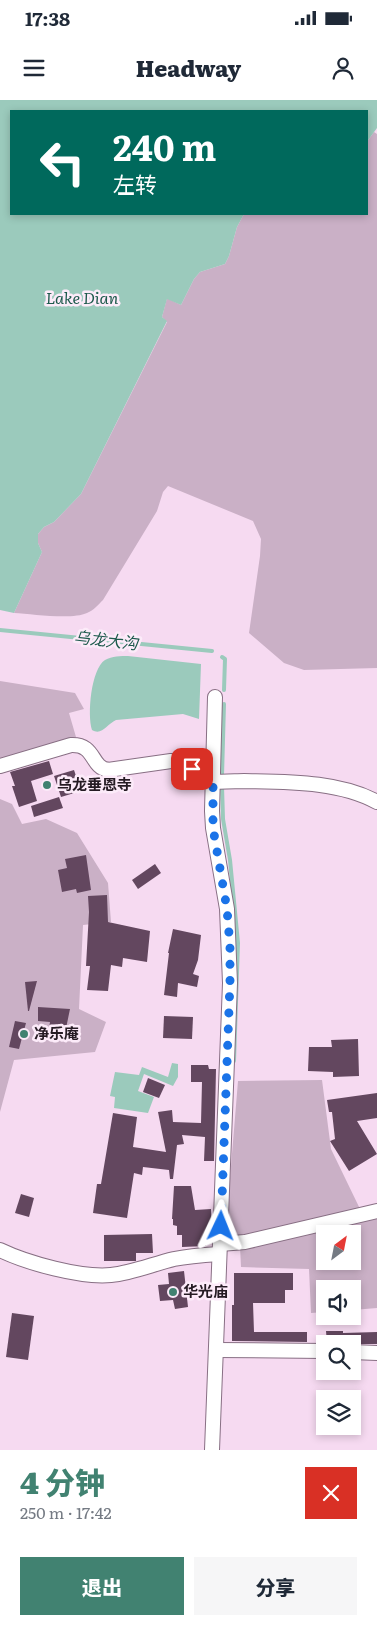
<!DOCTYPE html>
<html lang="zh">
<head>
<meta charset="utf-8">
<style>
  body { margin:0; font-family:Literata,"Noto Sans SC",serif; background:#f6f6f7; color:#1f2937; height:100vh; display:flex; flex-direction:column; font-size:19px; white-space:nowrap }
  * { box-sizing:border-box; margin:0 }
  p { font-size:16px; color:#747a83 }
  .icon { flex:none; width:28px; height:28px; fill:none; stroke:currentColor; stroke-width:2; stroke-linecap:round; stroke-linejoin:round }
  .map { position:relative; height:1350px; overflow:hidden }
  .drawer { display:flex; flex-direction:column; background:#fff; flex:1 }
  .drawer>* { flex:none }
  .guide { position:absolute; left:10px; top:10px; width:358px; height:105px; border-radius:0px; box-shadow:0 2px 8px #0003; background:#00695c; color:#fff; overflow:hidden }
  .needle { width:32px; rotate:32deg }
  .buttons { position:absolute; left:316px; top:1125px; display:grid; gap:10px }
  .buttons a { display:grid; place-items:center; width:45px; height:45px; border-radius:0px; background:#fff; box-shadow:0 2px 8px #0003; font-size:25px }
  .pin { position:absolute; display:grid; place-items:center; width:42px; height:42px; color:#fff; margin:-21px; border-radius:10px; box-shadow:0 2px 8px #0006 }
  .me { position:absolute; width:55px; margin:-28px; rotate:2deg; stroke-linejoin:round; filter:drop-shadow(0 0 4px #0008) }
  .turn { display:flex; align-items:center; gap:18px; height:105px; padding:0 20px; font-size:22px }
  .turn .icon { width:65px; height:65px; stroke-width:2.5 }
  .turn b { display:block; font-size:35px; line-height:42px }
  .round { display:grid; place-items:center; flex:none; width:52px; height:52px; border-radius:0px; background:#f6f6f7 }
  .head { display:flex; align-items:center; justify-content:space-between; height:85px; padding:0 20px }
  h1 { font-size:30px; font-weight:800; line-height:38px; color:#418271 }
  .primary-button { display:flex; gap:10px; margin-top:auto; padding:10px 20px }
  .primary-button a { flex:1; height:58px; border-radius:0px; background:#418271; color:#fff; font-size:20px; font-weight:800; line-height:58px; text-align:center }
  .primary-button a+a { background:#f6f6f7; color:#1f2937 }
  .status { display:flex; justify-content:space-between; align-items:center; height:35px; padding:0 25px; background:#fff; direction:ltr }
  .status svg { height:14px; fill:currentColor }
  header { display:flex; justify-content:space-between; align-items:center; height:65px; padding:0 20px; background:#fff; font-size:22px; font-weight:800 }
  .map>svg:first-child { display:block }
</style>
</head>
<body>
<div class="status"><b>17:38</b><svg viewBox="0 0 49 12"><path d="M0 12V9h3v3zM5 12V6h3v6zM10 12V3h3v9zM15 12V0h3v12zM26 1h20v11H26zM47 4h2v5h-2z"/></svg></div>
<header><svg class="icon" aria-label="menu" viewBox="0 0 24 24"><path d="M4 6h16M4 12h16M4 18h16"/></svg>Headway<svg class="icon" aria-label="person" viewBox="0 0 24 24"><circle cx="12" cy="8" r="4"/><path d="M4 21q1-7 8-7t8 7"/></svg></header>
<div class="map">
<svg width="377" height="1350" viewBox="0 0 377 1350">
  <rect width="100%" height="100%" fill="#f6daf1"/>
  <g fill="#cab0c6" fill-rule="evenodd">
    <path d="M374,32l3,2v534l-73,2 -20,-7 -35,-30 11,-77 1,-17 -8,-18 -85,-35 -5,6 -6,19 -54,89c-5,5 -9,10 -16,13 -15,7 -55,1 -73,0l28,-61 -4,-9v-9l6,-7 10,-5 27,-28 86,-172 -5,-5 5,-19 14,7 13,-26 6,-7 25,-8 4,-8 8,-29 7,-13h122v-71z"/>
    <polygon points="0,581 75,593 84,609 69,613 76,637 0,663"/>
    <polygon points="0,699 12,704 22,724 46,719 77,733 108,783 111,822 83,825 79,909 106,922 95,952 14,960 0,1012"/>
    <polygon points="322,980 331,1049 361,1111 225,1139 238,981"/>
    <path d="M377,1117v91l-24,2 -1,-21h-27v23l-14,1 -2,-44 -68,-2 -1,-21zM325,1134h27v27h-27z"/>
  </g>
  <g fill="#9bcabc">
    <polygon points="0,0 377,0 377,28 366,43 366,11 11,11 11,114 244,114 237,127 229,156 225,164 200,172 194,179 181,205 167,199 162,217 167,221 81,394 54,422 44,427 38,434 38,443 42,452 14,513 0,510"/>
    <path d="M128,556l73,8 -2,55 -16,-5 -67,6c-9,4 -14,16 -24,10 -5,-15 -1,-61 13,-70 7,-4 16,-4 23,-4z"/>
    <polygon points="172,963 178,964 178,977 173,986 144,974 138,991 154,997 148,1013 114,1008 115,997 110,996 115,972 139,975 142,967 168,977"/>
  </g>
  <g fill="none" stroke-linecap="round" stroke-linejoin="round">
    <g stroke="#9bcabc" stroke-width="4">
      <polyline points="0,530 212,551"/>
      <polyline points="222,557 225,559 224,590"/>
      <polyline points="222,676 224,604"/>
      <polyline points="222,686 223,719 230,760 238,843 234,961"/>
    </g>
  </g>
  <g fill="#63475f">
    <polygon points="49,661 53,674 31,681 37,701 19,707 12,686 15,686 10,672"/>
    <polygon points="74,670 81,691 61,697 54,676"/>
    <polygon points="59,697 63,708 34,717 31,706"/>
    <polygon points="86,755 91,790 77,793 76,789 62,792 58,770 67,768 65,759"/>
    <polygon points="155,764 161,773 138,789 132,780"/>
    <polygon points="107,795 108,822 150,831 147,862 123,858 122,867 111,865 108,891 87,890 90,866 86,866 89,812 88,796"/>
    <polygon points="173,829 201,835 198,860 193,874 199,876 197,887 178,883 177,897 164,895 169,853 168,853"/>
    <polygon points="37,881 29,911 28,911 25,882"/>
    <polygon points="38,907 70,909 64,938 48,935 50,922 38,921"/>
    <polygon points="164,916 193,917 192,939 163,938"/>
    <polygon points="15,921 26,923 19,949 9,947"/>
    <polygon points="358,939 359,976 333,977 333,972 308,971 309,947 332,947 331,940"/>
    <polygon points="191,965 208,965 209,969 216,969 214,1061 204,1061 205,1037 182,1035 184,1044 177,1045 173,1079 170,1079 169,1070 143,1067 142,1075 134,1073 127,1118 93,1113 97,1084 101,1084 113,1013 137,1017 133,1047 166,1052 158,1012 172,1010 173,1022 201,1023 202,982 191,982"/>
    <polygon points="148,978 165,985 159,998 143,992"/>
    <polygon points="377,993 377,1018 357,1021 377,1054 349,1071 330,1041 335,1039 332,1012 329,1012 327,1000"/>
    <polygon points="174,1086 191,1086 195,1110 211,1109 212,1136 207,1136 206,1146 182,1147 182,1135 177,1135 177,1126 173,1125 173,1119 172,1119"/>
    <polygon points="21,1094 34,1098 29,1117 15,1113"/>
    <polygon points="152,1134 153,1153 136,1153 136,1161 104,1161 104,1135"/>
    <polygon points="184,1171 188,1207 175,1209 173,1200 160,1201 158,1185 169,1184 168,1173"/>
    <polygon points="234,1173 293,1173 293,1190 285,1190 285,1203 253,1203 254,1232 307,1232 307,1242 232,1241 232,1205 234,1205"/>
    <polygon points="12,1213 34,1216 28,1260 6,1257"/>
    <polygon points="326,1231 343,1231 343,1233 377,1232 377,1244 330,1244 327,1243"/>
  </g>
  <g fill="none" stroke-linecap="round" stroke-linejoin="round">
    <defs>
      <g id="minor">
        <path d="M192,661c0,6 -1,13 6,17 9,6 35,3 46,3 43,1 95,0 133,21"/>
        <path d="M0,666l71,-21c25,-1 19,22 37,25l63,-9 42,-1"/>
        <polyline points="220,1144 245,1142 377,1111"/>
        <path d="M0,1150c27,13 81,28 111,25 21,-2 42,-11 63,-16 15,-3 30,-4 45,-5"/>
        <polyline points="216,1250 325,1251"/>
        <polyline points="352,1252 377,1253"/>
        <polyline points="212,1350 230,883 227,809 213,728 212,711 215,597"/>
      </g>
    </defs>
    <use href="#minor" stroke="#886f84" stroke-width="16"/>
    <use href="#minor" stroke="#fff" stroke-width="14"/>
  </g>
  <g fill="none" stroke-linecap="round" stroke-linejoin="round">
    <polyline stroke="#1a73e8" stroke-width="9" stroke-dasharray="0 16.2" points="192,669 197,677 213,681 213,728 227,809 230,846 230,882 221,1126"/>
  </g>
  <g fill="#418271" stroke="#fcebf9" stroke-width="2">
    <circle cx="47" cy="685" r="5"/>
    <circle cx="24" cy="934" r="5"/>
    <circle cx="173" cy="1192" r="5"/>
  </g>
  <g text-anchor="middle" stroke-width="5" stroke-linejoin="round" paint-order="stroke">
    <g font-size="15" font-weight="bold" fill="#251b23" stroke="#fcebf9" text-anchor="start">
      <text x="57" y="690">乌龙垂恩寺</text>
      <text x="34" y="939">净乐庵</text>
      <text x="183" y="1197">华光庙</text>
    </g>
    <g font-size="16" font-style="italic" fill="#1d5a4c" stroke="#fcebf9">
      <text x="82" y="204">Lake Dian</text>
      <text transform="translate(106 540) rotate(6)" y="6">乌龙大沟</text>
    </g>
  </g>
</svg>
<div class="buttons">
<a><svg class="needle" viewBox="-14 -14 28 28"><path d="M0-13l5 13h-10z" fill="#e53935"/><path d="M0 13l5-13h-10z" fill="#747a83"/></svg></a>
<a><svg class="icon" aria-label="sound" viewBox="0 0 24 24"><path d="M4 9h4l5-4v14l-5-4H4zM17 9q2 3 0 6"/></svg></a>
<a><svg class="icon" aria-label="search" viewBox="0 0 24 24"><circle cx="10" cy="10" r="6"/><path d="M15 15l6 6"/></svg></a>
<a><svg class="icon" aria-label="layers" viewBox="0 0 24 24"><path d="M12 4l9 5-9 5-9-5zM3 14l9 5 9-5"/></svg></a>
</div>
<div class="pin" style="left:192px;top:669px;background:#d93025"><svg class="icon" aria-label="arrive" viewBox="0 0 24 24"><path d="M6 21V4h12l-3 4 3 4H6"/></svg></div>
<svg class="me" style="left:221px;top:1126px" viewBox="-20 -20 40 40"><path d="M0-17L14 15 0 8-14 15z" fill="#1a73e8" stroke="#fff" stroke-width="4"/></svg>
<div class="guide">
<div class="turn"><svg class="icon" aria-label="left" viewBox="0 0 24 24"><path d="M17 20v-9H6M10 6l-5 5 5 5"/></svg><div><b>240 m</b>左转</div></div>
</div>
</div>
<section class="drawer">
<div class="head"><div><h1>4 分钟</h1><p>250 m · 17:42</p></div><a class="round" style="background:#d93025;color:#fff"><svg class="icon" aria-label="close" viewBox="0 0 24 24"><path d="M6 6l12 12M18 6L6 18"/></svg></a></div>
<div class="primary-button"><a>退出</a><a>分享</a></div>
</section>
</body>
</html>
